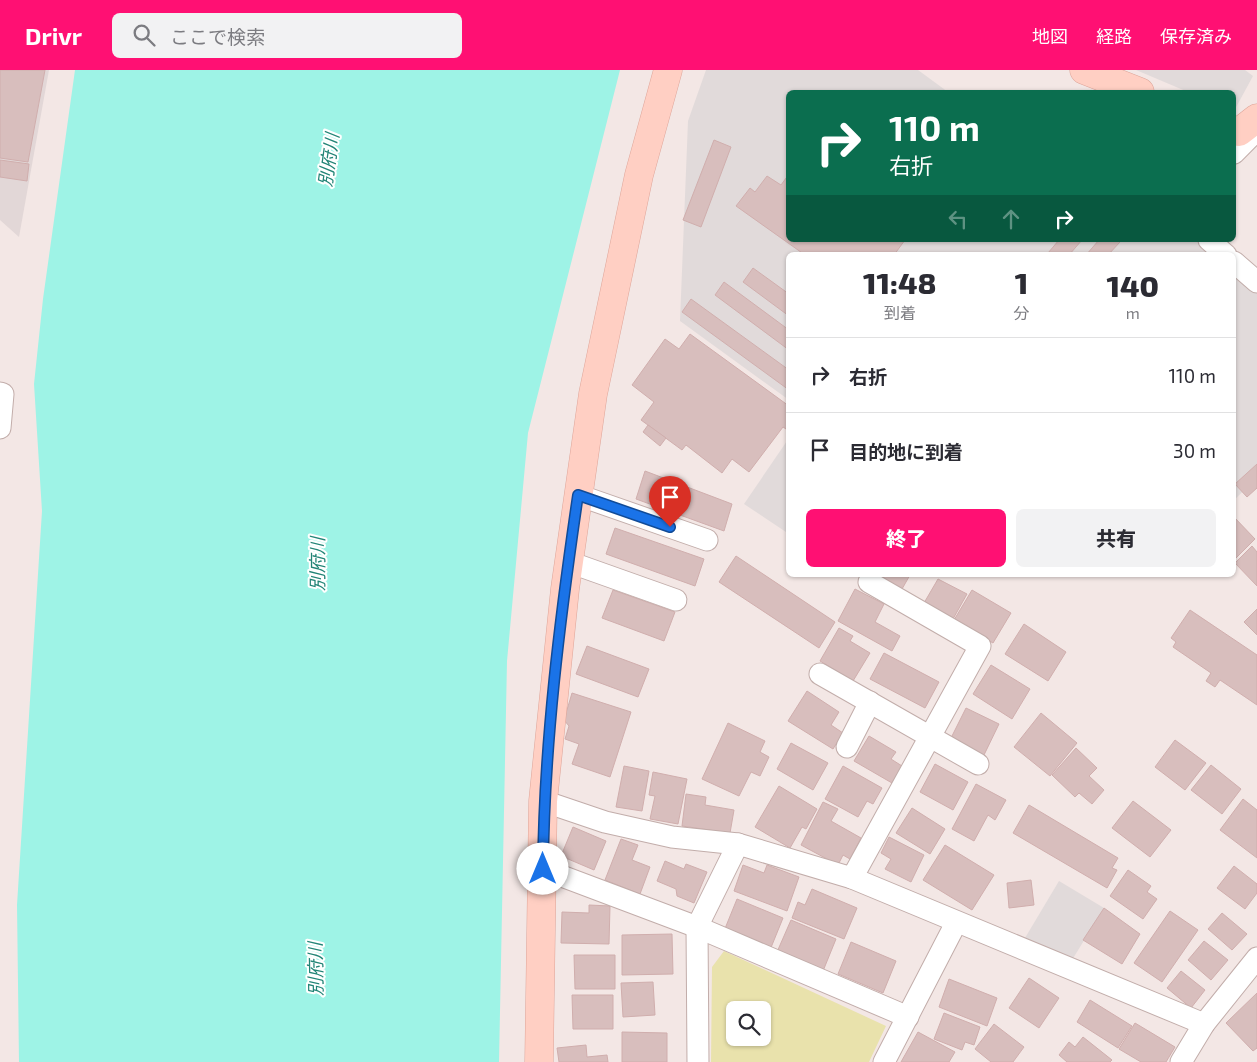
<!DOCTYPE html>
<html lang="ja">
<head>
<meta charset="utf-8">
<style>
  body { margin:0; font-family:"Exo 2","Noto Sans JP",sans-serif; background:#f2f2f3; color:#2b2b33; height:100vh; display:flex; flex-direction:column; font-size:19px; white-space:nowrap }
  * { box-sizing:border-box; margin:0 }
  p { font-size:16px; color:#7c7c81 }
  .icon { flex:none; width:28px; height:28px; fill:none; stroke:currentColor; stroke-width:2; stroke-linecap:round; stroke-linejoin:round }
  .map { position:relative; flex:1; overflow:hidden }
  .side { position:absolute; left:786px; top:182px; width:450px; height:325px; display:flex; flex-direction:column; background:#fff; border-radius:8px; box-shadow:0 1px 4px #0004 }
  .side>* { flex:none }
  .banner { position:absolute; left:786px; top:20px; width:450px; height:152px; border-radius:8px; box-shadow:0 1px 4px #0004; background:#0b6e4f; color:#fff; overflow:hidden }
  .fabs { position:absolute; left:726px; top:931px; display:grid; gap:10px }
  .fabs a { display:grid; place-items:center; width:45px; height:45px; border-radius:8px; background:#fff; box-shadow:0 1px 4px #0004; font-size:25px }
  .pin { position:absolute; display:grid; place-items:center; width:42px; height:42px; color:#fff; margin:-51px -21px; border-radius:50% 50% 50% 0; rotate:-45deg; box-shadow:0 0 5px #0007 }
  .pin .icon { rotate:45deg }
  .me { position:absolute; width:55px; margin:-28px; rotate:0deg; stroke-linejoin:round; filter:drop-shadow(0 0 4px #0008) }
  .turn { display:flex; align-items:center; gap:18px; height:105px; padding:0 20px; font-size:22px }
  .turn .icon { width:65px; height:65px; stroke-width:2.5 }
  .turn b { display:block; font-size:35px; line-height:42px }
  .lanes { display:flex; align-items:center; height:48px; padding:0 20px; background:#0003; justify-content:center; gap:25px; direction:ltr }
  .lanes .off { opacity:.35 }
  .eta { display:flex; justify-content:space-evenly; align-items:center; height:85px; text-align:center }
  .eta b { font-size:30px; font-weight:800; line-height:35px }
  .button { display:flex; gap:10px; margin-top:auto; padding:10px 20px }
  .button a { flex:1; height:58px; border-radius:8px; background:#ff1073; color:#fff; font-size:20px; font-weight:800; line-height:58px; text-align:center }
  .button a+a { background:#f2f2f3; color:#2b2b33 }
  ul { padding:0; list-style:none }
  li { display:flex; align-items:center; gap:15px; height:75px; padding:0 20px; border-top:1px solid #e1e1e2 }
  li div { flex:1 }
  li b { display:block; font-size:19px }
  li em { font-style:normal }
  header { display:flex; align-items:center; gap:30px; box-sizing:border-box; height:70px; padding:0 25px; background:#ff1073; color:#fff }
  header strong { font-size:24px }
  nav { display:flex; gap:28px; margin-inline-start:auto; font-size:18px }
  .search { width:350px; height:45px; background:#f2f2f3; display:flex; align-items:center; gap:12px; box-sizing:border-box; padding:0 18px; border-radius:8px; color:#7c7c81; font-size:19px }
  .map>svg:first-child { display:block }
</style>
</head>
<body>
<header>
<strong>Drivr</strong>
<div class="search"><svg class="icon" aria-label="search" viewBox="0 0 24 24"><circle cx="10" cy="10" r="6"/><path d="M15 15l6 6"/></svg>ここで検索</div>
<nav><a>地図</a><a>経路</a><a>保存済み</a></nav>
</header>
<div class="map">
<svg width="1257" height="992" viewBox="0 0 1257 992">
  <rect width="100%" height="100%" fill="#f3e7e5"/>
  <polygon fill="#e2d7d7" points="0,0 49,0 19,167 0,150"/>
  <path fill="#e9e2ac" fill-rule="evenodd" d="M724,881l162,75 -17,36h-158l1,-95zM735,940h27v28h-27z"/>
  <g fill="#e1dada">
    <polygon points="706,0 918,0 948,22 789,22 789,170 1196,170 1211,183 1208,185 789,185 789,330 680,251 688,51"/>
    <polygon points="1136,0 1245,0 1253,6 1234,41 1234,22 1188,22"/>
    <polygon points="1234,200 1257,220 1257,408 1234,430 1234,275 1236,271 1234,270"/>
    <polygon points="789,368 789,464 744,434"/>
    <polygon points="1059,811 1104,838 1072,890 1025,868"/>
  </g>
  <polygon fill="#9ef3e6" points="75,0 620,0 528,363 507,591 499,992 19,992 17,835 42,441 34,314 43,229"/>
  <g fill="#d8bebd" stroke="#d0aead">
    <polygon points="0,0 45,0 28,92 0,88"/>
    <polygon points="714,70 731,77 701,157 683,150"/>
    <polygon points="0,90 29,94 27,111 0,107"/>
    <polygon points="789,104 789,170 905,170 894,185 805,185 736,136 750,118 755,122 767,106 781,115"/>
    <polygon points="1059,170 1082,170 1069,185 1050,185 1048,183"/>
    <polygon points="1099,170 1118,170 1120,172 1108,185 1086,185"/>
    <polygon points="753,198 789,224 789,246 743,212"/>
    <polygon points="724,212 789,260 789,280 715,225"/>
    <polygon points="691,229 789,300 789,320 682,242"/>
    <polygon points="690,264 789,336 789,355 786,359 783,357 749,402 732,389 722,403 686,375 682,380 641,350 654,332 632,315 665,269 679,279"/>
    <polygon points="648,355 666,368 660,376 643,362"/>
    <polygon points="1257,394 1257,418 1247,427 1235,414"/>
    <polygon points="645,401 732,434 724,461 636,429"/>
    <polygon points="1234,447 1255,469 1234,490"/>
    <polygon points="615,458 704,489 695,516 606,484"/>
    <polygon points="1252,476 1257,482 1257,516 1235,493"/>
    <polygon points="736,486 835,552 819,578 719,512"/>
    <polygon points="878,505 910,505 902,519"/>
    <polygon points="938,509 967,524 953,549 924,533"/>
    <polygon points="855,519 884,534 875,552 900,566 892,581 838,551"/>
    <polygon points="613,520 675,542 664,571 602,548"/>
    <polygon points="972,520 1011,543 993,573 954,550"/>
    <polygon points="1257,539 1257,565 1244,552"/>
    <polygon points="1190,540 1257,585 1257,635 1220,610 1215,617 1206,611 1211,603 1173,577 1176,572 1171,568"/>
    <polygon points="1024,554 1066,582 1048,611 1005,584"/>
    <polygon points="839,558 853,566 850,571 870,583 853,611 820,591"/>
    <polygon points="587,576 649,599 638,627 576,604"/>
    <polygon points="884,583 939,612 925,638 870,609"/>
    <polygon points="991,595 1030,619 1012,649 973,624"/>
    <polygon points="807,621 839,642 831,655 843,663 833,679 788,651"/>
    <polygon points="572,623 631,642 610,707 572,694 579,674 565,669 569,656 564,650"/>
    <polygon points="966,638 999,654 983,687 950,670"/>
    <polygon points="1041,643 1077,673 1050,706 1014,677"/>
    <polygon points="728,653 765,671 760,682 769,687 760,706 751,702 739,726 702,709"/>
    <polygon points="869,666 896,682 891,689 902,696 892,713 854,691"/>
    <polygon points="1175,670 1206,693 1185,720 1155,697"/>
    <polygon points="791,673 828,693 813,720 777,699"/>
    <polygon points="1076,678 1097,698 1089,706 1104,720 1092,734 1079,723 1075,727 1052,705"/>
    <polygon points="935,694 968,712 953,740 920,722"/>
    <polygon points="1211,695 1241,719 1222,744 1191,720"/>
    <polygon points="624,696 649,701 642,741 616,737"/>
    <polygon points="843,696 882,718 873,734 867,731 858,747 825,729"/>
    <polygon points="653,702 687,709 678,754 650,749 655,726 649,725"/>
    <polygon points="976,714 1006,730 995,750 988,745 974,771 952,759"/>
    <polygon points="779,716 817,739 806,759 802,757 790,778 755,757"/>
    <polygon points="686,724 706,727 705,735 734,740 730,763 682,756"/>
    <polygon points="1243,729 1257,740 1257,788 1220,760"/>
    <polygon points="1133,731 1171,760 1150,787 1112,758"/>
    <polygon points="823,732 838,739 831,751 861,768 850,789 843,785 838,795 801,775"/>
    <polygon points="1029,735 1118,788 1112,798 1117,800 1107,818 1013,763"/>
    <polygon points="912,738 945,759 930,784 896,763"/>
    <polygon points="573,757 606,771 594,800 561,786"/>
    <polygon points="889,767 924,785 911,812 885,799 891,789 881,783"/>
    <polygon points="621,769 638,775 632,790 650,797 640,824 605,810"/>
    <polygon points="945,775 994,805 972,840 923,810"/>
    <polygon points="665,791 684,799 686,794 707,802 694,833 677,826 676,819 657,811"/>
    <polygon points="743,795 764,803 767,795 799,807 787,841 734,821"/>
    <polygon points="1234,796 1257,814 1257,823 1245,839 1217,818"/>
    <polygon points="1128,800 1151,816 1147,822 1157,829 1143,849 1110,826"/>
    <polygon points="1031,810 1034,835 1009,838 1007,813"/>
    <polygon points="812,819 857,838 844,869 792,848 798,832 805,835"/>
    <polygon points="737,829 783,848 770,880 724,861"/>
    <polygon points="589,835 610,836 609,874 561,873 562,842 589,843"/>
    <polygon points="1104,838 1140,864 1122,894 1083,870"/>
    <polygon points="1170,841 1198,860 1162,912 1134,893"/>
    <polygon points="1222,843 1247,864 1232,880 1208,859"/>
    <polygon points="791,850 836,869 823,901 777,882"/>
    <polygon points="672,864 673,904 622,905 622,865"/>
    <polygon points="1204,871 1228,890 1211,910 1188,890"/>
    <polygon points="851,872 896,891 883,923 838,904"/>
    <polygon points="574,885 615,885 615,919 575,919"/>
    <polygon points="1181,901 1205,920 1191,938 1167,918"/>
    <polygon points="1029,908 1059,928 1039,958 1009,938"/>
    <polygon points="949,909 997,928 987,956 939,937"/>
    <polygon points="653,912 655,945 623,947 621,913"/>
    <polygon points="1257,923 1257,978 1253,981 1226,953"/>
    <polygon points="572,925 613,925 613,959 573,959"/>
    <polygon points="1090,930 1132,956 1118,978 1077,952"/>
    <polygon points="944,943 980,957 974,975 965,972 962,980 934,969"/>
    <polygon points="1135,953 1175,977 1166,992 1141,992 1119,979"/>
    <polygon points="994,954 1024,977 1013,992 991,992 975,979"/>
    <polygon points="622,962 667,963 667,992 622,992"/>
    <polygon points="918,962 955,982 949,992 901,992"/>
    <polygon points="1083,967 1112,990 1110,992 1067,992 1059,985 1069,972 1075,977"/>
    <polygon points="586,975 587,987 607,985 608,992 559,992 557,978"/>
  </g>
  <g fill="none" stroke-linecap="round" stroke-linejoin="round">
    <defs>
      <g id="street">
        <polyline points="1234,83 1250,67"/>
        <polyline points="1209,170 1226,185"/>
        <polyline points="1234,192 1257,212"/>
        <polyline points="0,323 3,324 0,358"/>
        <polyline points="578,425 707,470"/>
        <polyline points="569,492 676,530"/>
        <polyline points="820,604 978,694"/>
        <polyline points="847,677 870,632"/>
        <polyline points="543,731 605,752 672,767 738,774 852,808 1204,954"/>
        <polyline points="543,799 697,857 908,947"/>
        <polyline points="852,808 980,576 869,512"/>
        <polyline points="698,992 697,857 738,774"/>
        <polyline points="884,992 956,853"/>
        <polyline points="1181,992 1204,954 1257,888"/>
      </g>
      <g id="secondary">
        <polyline points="1084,0 1140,22"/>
        <polyline points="1234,60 1239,62 1257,48"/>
        <polyline points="539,992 543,731 565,519 593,324 639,105 668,0"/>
      </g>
    </defs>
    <use href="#street" stroke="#c2adaa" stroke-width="23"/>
    <use href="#secondary" stroke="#dea599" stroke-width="29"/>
    <use href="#street" stroke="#fff" stroke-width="21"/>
    <use href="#secondary" stroke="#ffcfc3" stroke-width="28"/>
  </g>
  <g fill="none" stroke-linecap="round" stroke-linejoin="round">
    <defs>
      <path id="route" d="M543,799c1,-125 17,-251 35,-374l92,32"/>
    </defs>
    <use href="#route" stroke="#114b97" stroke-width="12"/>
    <use href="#route" stroke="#1a73e8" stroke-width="9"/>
  </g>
  <g text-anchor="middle" stroke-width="4" stroke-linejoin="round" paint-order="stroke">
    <g font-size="18" font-style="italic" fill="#228476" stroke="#fff">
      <text transform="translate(329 90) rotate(-82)" y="6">別府川</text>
      <text transform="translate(318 494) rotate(-90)" y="6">別府川</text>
      <text transform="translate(316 899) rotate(-91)" y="6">別府川</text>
    </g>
  </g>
</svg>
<div class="fabs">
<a><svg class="icon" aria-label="search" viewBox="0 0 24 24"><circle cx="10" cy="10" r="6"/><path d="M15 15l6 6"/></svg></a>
</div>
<div class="pin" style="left:670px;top:457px;background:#d93025"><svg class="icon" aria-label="arrive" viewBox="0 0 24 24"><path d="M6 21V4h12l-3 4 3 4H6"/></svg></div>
<svg class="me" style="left:543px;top:799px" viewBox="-20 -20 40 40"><circle r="19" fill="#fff"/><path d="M0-13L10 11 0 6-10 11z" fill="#1a73e8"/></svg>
<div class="banner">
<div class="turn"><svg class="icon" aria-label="right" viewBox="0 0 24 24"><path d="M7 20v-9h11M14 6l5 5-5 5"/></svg><div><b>110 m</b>右折</div></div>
<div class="lanes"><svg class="icon off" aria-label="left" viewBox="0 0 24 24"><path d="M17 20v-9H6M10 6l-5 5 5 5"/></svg><svg class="icon off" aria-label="ahead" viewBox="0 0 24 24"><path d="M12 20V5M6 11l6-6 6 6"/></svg><svg class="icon" aria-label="right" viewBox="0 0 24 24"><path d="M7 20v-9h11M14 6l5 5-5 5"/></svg></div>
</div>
<section class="side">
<div class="eta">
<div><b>11:48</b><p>到着</p></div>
<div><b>1</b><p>分</p></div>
<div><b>140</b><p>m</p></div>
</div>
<ul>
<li><svg class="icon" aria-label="right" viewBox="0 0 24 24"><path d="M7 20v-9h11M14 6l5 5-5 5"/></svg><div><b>右折</b></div><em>110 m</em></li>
<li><svg class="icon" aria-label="arrive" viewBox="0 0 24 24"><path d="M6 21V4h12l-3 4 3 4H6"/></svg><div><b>目的地に到着</b></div><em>30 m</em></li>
</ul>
<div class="button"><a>終了</a><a>共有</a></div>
</section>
</div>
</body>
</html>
